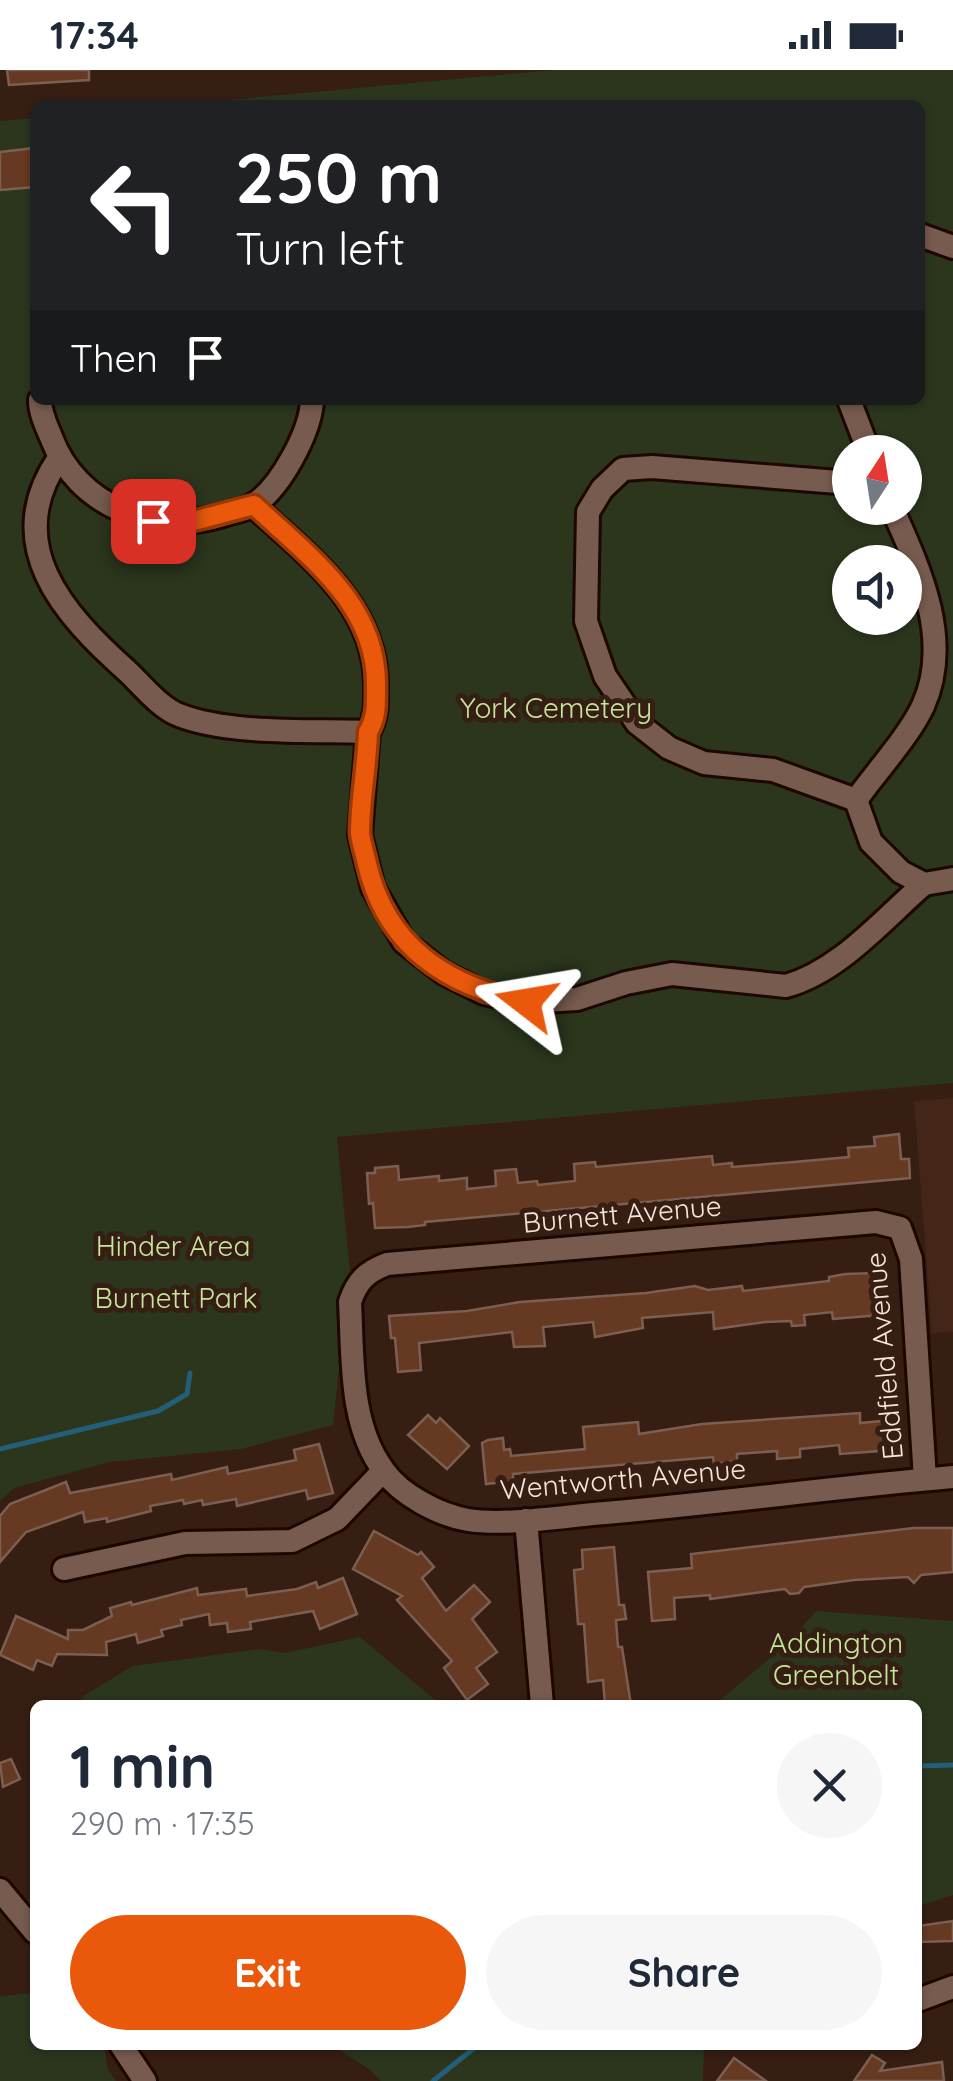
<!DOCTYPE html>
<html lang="en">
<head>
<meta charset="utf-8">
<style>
  body { margin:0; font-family:Quicksand,sans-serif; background:#f6f6f7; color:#1f2937; height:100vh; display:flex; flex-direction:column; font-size:38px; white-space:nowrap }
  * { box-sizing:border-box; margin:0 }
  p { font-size:32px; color:#747a83 }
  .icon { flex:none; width:55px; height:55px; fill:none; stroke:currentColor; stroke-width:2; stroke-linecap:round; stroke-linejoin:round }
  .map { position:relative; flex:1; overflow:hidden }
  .panel { position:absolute; left:30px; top:1630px; width:892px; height:350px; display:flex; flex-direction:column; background:#fff; border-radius:15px; box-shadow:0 2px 8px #0004 }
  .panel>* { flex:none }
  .hud { position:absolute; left:30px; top:30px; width:895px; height:305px; border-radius:15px; box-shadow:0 2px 8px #0004; background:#202124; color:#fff; overflow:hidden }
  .needle { width:65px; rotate:12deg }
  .controls { position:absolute; left:832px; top:365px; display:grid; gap:20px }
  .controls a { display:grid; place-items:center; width:90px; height:90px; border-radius:50%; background:#fff; box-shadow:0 2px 8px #0004; font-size:50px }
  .pin { position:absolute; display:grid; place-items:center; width:85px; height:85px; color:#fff; margin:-42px; border-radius:20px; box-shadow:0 5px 15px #0006 }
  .me { position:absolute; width:110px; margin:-55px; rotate:284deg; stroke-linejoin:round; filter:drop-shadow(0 0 8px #0008) }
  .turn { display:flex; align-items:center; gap:35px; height:210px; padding:0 40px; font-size:45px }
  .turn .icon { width:130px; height:130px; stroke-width:2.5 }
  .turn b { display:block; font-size:70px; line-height:85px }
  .then { display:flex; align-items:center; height:95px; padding:0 40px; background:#0003; gap:20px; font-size:38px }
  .round { display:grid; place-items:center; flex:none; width:105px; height:105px; border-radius:52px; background:#f6f6f7 }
  .head { display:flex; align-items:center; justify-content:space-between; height:170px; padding:0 40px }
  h1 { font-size:60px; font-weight:800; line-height:75px }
  .button { display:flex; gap:20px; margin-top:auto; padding:20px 40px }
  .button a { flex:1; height:115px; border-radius:60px; background:#ea580c; color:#fff; font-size:40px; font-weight:800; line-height:115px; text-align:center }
  .button a+a { background:#f6f6f7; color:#1f2937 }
  .status { display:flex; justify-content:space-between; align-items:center; height:70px; padding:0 50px; background:#fff; direction:ltr }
  .status svg { height:28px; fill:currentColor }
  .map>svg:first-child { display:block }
</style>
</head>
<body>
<div class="status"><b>17:34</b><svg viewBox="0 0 49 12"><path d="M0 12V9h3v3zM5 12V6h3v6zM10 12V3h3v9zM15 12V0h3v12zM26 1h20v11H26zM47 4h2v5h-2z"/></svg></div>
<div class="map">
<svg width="953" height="2011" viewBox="0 0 953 2011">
  <rect width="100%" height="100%" fill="#361e12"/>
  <polygon fill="#442618" points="953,1028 953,1262 932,1263 914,1031"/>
  <g fill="#2b361d" fill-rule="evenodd">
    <path d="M555,0h398v1013l-616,54 13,134 -14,34 4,55 -7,65 -92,24 -131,13 -96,26 -14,13v-1380l35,-3v282h885v-295h-747zM850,382h55v56h-55zM850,492h55v56h-55z"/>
    <polygon points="816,1541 953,1551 953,1825 918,1836 918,1635 714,1635 787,1574"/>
    <polygon points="360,1567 441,1635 78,1635 85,1625 133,1596 259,1579 285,1583"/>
    <polygon points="35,1923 35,1975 104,1975 108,2000 116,2011 0,2011 0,1926"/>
    <polygon points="331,1975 704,1975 703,2011 381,2011 369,1999"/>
  </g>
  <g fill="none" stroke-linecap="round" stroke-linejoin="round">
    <g stroke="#245f79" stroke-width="5">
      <polyline points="0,1379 158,1341 187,1324 190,1303"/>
      <polyline points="918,1696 953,1695"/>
      <polyline points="433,2011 478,1975"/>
    </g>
  </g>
  <g fill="#663922" stroke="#7b5f51" stroke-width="2.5">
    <polygon points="7,0 89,0 89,10 9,15"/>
    <polygon points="35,78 35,117 0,120 0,82"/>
    <polygon points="899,1064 901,1089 909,1089 910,1108 425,1152 425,1155 408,1157 375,1158 373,1133 369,1134 367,1103 375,1103 375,1098 398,1096 399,1110 439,1106 439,1111 467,1108 467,1119 496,1116 495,1101 516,1099 518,1113 537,1111 538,1115 575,1111 574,1094 595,1092 596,1097 712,1086 713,1095 732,1093 732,1097 794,1092 849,1087 848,1078 875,1076 874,1067"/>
    <polygon points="876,1203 880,1245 833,1249 832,1242 804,1245 805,1255 792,1256 791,1251 765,1252 714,1259 713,1242 642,1248 643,1258 595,1267 593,1252 543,1257 545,1276 514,1277 512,1262 419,1273 421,1300 398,1302 395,1268 391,1268 389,1246 467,1241 520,1232 646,1223 695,1216 708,1220 742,1216 743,1221 829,1211 829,1207 845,1204"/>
    <polygon points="860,1343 860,1353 891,1350 894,1380 840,1384 839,1375 800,1379 800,1387 777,1389 777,1381 737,1384 737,1391 714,1394 713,1387 513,1404 513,1411 486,1414 482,1373 488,1370 503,1368 504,1380 510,1379 511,1386 585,1379 583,1357 638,1352 639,1364 702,1354"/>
    <polygon points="428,1345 436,1353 440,1348 469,1376 447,1399 408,1365"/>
    <polygon points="319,1374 333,1423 308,1429 306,1420 237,1436 236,1429 203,1435 202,1430 184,1434 183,1430 150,1436 151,1441 107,1452 107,1448 85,1452 83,1442 26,1462 0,1492 0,1446 10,1434 66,1412 70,1423 171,1404 172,1410 227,1397 228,1404 296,1390 294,1380"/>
    <polygon points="914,1458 953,1458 953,1502 921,1505 914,1513 908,1507 854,1510 804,1517 799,1523 790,1524 785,1519 710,1529 710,1525 674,1528 675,1549 652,1551 648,1502 692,1498 691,1484"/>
    <polygon points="374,1461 418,1485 421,1482 434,1497 422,1508 446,1541 474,1515 490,1532 472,1549 497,1582 476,1598 488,1614 467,1630 444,1598 452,1591 397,1530 402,1526 353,1499"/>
    <polygon points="614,1477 619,1535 624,1535 626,1549 616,1550 618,1577 622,1577 631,1635 605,1635 603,1610 588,1612 584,1554 578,1554 574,1500 583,1499 582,1480"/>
    <polygon points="343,1508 357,1544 320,1559 313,1541 250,1552 251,1559 228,1562 227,1553 210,1555 209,1544 181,1550 182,1555 161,1560 163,1566 138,1573 136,1564 106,1572 107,1585 57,1584 52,1596 37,1590 33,1600 0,1585 16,1546 68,1569 68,1560 83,1560 112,1546 110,1538 131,1532 132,1535 197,1518 198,1525 246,1519 247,1526 297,1519 316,1512 318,1518"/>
    <polygon points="11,1689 20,1709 3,1717 0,1693"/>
    <polygon points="953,1851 953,1871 918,1872 918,1856"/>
    <polygon points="872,1985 885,1993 880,2001 942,1992 944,2011 854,2011"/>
    <polygon points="734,1988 766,2011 717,2011"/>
  </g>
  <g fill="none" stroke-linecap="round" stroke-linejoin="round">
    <defs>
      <g id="minor">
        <polyline points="920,165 953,177"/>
        <path d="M40,330c0,13 6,25 11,37 26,70 103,99 172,78 9,-3 22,-5 30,-10 27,-16 58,-74 59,-105"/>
        <polyline points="849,330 869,382"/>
        <path d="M59,388c-59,86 4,156 68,213 15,14 33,37 52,44 50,20 134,15 189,17"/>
        <polyline points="850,413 652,397 623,399 602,419 588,442 586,551 605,606 637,653 669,678 704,693 773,700 856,730 871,772 901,802 924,814 953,809"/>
        <path d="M253,435c55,51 124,100 123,182 0,17 1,30 -8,45l-8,103 13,53 31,54 40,31 40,20 42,9 51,-3 49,-16 46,-9 114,12c54,-15 96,-66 138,-102"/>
        <path d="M856,730c20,-28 53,-64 67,-94 30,-66 -4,-138 -31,-198"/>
        <path d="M925,1409l-14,-220 -11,-31 -24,-6 -489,42c-21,8 -30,17 -37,38 3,55 -1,123 34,169 17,24 55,44 84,49 39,6 97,-4 137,-7 116,-10 232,-26 348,-36"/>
        <polyline points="526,1450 542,1635"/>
        <polyline points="64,1499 185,1473 292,1471 337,1449 383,1401"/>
        <polyline points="0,1820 35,1862"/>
        <polyline points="918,1930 953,1917"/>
        <polyline points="121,1975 145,2011"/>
      </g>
    </defs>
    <use href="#minor" stroke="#1c0701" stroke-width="28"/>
    <use href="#minor" stroke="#775b4e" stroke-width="22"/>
  </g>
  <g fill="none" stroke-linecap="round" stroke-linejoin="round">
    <defs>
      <path id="route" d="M153,451l33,2 68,-18c54,51 124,100 122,182 0,17 1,30 -8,45 -1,33 -8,70 -8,101 1,10 5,21 7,31 19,82 79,122 159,138"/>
    </defs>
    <use href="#route" stroke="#983908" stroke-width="25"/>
    <use href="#route" stroke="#ea580c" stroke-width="18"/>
  </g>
  <g text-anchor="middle" stroke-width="10" stroke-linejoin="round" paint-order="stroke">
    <g font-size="28" fill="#c5e79d" stroke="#361e12">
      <text x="556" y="648">York Cemetery</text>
      <text x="173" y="1186">Hinder Area</text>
      <text x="176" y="1238">Burnett Park</text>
      <text x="836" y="1583">Addington<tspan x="836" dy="32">Greenbelt</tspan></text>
    </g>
    <g font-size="28" fill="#f6e5dd" stroke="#361e12">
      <text transform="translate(622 1144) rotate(-5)" y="10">Burnett Avenue</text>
      <text transform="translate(884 1286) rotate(-95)" y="10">Eddfield Avenue</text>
      <text transform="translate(623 1409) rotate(-5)" y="10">Wentworth Avenue</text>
    </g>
  </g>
</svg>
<div class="controls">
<a><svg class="needle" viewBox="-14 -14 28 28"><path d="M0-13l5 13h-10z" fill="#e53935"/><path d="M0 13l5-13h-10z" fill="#747a83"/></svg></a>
<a><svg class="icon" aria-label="sound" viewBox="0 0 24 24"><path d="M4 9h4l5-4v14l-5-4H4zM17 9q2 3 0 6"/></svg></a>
</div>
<div class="pin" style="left:153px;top:451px;background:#d93025"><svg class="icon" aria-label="arrive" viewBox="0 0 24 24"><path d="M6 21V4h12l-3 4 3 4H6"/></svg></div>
<svg class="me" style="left:526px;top:932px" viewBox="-20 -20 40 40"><path d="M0-17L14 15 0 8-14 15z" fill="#ea580c" stroke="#fff" stroke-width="4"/></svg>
<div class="hud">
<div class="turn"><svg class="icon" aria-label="left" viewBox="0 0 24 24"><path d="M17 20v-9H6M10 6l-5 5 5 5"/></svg><div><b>250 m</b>Turn left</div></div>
<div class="then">Then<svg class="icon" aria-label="arrive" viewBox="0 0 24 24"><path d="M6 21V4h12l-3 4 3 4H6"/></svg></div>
</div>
<section class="panel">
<div class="head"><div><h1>1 min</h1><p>290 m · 17:35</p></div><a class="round"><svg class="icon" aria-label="close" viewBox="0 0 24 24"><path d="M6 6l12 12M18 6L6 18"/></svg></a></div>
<div class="button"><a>Exit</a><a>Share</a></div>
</section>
</div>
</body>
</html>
